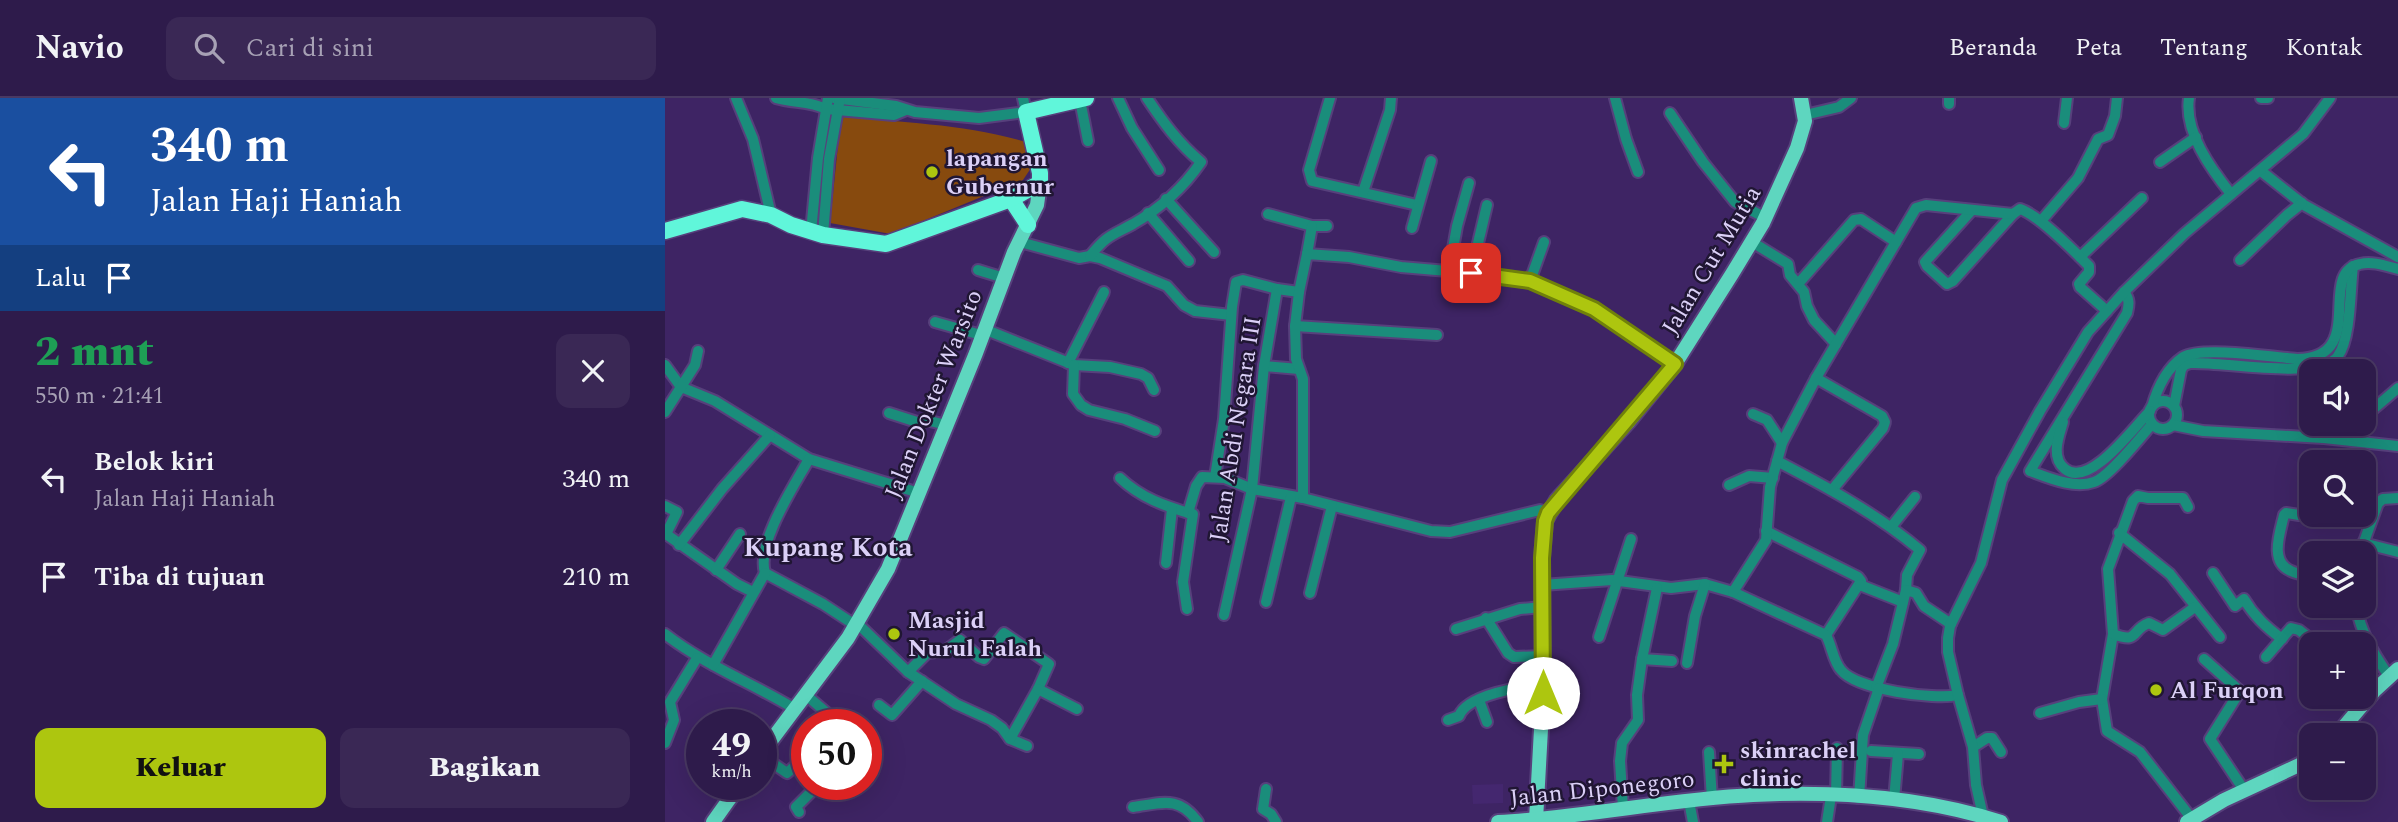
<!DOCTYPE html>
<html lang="id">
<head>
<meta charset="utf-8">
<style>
  body { margin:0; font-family:Spectral,serif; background:#3a2855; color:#f1f3f6; height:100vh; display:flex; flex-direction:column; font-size:26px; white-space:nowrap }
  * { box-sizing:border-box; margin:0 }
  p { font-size:23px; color:#a7a1b5 }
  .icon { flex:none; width:38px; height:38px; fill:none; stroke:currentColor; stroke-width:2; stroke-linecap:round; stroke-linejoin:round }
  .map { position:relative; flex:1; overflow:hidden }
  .side { display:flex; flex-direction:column; background:#2e1b4b; width:665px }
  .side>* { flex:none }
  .banner { background:#1a4fa0; color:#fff; overflow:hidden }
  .tools { position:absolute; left:1634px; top:261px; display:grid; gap:14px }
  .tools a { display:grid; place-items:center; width:77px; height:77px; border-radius:14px; background:#2e1b4b; box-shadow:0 7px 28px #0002,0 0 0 2px #493963; font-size:35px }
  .speed { position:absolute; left:21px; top:611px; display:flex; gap:14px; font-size:35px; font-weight:700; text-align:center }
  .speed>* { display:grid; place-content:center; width:91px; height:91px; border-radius:50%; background:#2e1b4b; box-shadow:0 7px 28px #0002,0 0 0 2px #493963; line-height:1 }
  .speed small { font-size:18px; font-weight:400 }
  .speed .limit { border:10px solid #d22; background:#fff; color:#111 }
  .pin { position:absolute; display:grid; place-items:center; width:60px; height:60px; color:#fff; margin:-30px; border-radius:14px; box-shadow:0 4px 10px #0006 }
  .me { position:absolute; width:77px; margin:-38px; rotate:0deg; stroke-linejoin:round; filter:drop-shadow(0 0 5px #0008) }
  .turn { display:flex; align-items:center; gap:24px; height:147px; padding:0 35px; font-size:32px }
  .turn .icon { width:91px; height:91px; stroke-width:2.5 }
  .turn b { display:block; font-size:49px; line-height:60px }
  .then { display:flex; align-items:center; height:66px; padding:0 35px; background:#0003; gap:14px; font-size:26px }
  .round { display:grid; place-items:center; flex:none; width:74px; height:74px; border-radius:14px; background:#3a2855 }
  .summary { display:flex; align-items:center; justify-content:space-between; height:119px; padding:0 35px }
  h1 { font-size:42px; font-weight:800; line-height:52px; color:#1e9e55 }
  .action { display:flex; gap:14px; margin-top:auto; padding:14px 35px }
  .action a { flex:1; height:80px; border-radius:14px; background:#adc60f; color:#111; font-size:28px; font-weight:800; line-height:80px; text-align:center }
  .action a+a { background:#3a2855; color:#f1f3f6 }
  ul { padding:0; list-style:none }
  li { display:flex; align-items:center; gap:21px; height:98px; padding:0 35px }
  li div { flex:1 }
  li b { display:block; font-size:26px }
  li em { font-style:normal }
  header { display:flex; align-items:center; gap:42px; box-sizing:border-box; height:98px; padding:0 35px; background:#2e1b4b; border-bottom:2px solid #493963 }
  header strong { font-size:33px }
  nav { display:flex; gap:38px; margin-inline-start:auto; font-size:24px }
  .search { width:490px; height:63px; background:#3a2855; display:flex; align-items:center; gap:18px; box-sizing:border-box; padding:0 24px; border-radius:14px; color:#a7a1b5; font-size:26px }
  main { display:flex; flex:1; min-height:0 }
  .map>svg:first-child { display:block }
</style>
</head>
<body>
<header>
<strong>Navio</strong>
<div class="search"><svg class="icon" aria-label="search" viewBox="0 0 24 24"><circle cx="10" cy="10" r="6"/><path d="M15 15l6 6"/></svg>Cari di sini</div>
<nav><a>Beranda</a><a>Peta</a><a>Tentang</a><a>Kontak</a></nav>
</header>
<main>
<section class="side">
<div class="banner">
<div class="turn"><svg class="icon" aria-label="left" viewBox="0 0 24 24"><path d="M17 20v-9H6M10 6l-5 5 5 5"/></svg><div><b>340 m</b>Jalan Haji Haniah</div></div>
<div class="then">Lalu<svg class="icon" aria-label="arrive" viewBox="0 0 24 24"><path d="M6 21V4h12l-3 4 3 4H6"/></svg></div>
</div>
<div class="summary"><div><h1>2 mnt</h1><p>550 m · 21:41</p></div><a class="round"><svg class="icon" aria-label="close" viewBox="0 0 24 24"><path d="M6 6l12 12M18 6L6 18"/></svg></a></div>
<ul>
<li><svg class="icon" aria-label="left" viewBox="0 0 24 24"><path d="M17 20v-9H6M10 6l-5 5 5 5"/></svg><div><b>Belok kiri</b><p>Jalan Haji Haniah</p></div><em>340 m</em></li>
<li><svg class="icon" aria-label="arrive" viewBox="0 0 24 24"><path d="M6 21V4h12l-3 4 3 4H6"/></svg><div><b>Tiba di tujuan</b></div><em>210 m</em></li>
</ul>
<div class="action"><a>Keluar</a><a>Bagikan</a></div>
</section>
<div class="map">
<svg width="1733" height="724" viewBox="0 0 1733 724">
  <rect width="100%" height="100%" fill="#3e2464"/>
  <polygon fill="#44276f" points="838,686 838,705 808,706 807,687"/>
  <path fill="#874a0e" d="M176,18c63,7 127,8 188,27l4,22 -10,15 -132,54 -61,-11z"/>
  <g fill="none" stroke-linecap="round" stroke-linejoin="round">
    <defs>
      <g id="minor">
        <polyline points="71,0 88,41 106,117"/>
        <path d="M111,0c16,5 35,3 50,11l68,6 12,-5"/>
        <polyline points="169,0 231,8 250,14 314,20 361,14 358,0"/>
        <polyline points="453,0 467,30 494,72"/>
        <polyline points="665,0 644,72 647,83 752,107"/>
        <polyline points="950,0 961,41 973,74"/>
        <polyline points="1284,0 1284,6"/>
        <path d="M1524,0c-5,34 22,71 42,96"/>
        <polyline points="1596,0 1603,0"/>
        <polyline points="415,2 423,43"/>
        <polyline points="1005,15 1038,64 1070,104 1101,120"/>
        <polyline points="1140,17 1174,9 1186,0"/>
        <polyline points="1399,25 1402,0"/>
        <polyline points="1495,64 1531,39"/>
        <polyline points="1596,73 1639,107 1733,159"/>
        <polyline points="698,94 725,12 726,0"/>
        <polyline points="501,101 549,154"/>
        <polyline points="1307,112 1260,164 1262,168 1282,186 1288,183 1348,116"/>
        <polyline points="483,115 524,163"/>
        <polyline points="603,116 647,128 662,128"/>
        <polyline points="1376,123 1413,80 1433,41 1443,37 1450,18 1452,0"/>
        <polyline points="747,130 766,63"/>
        <polyline points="146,134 153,60 163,0"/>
        <polyline points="158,137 164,61 175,0"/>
        <polyline points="355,144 414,160 425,158 435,160 502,188 519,207 530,213 566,217"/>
        <polyline points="1087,144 1123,166 1125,177 1139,194 1142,208 1149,222 1171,246"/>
        <polyline points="642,156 647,128"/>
        <path d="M425,158c17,-21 21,-20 43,-32 26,-15 51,-37 68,-62 -22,-18 -38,-40 -54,-64"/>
        <polyline points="1415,159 1477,100"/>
        <polyline points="1575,162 1622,117 1637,105"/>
        <polyline points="313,172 339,180"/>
        <polyline points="784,173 792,128 804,85"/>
        <polyline points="806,175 822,107"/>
        <polyline points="865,183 879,144"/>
        <polyline points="1133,186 1189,122 1196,121 1231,144"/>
        <path d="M1459,194c6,7 5,13 3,21l-97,158c19,7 44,18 64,11 15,-5 46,-44 58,-58"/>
        <polyline points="270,224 316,237"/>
        <polyline points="630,228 772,237"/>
        <polyline points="319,231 409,267 445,269 476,276 483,280 489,292"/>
        <polyline points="403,265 439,194"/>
        <polyline points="0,267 16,289 50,303 144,361 254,395"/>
        <polyline points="409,267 408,296 416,307 424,312 460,321 490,333"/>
        <polyline points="599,268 634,271"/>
        <polyline points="1151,280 1217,318 1220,324 1218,330 1167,392"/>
        <circle cx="1498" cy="317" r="14"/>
        <path d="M1509,308l7,-36 3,-5 6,-2c31,-2 131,18 148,-7 13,-18 12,-67 15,-90"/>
        <path d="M1487,309c5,-18 15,-39 31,-50 19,-11 90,0 114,2 72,-1 19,-86 63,-95 13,-3 26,2 38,5"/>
        <polyline points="0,314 30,267 33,253"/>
        <polyline points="224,315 255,325 261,322 281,327"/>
        <polyline points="1088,316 1102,322 1117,345"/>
        <polyline points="1699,319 1733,290"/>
        <path d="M1398,324c-4,14 -13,35 2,47 24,20 69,-42 85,-58"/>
        <polyline points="1508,327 1538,333 1658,340 1688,326"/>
        <polyline points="1659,340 1733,348"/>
        <path d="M144,361c-15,27 -53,84 -44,114l58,31 32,21"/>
        <path d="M1112,363c50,26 100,53 143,89l-13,25 -1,15"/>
        <polyline points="550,379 559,321 567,209 571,184 578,182 612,191 634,194"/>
        <path d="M455,380c21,20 45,28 72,36"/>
        <polyline points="1064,387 1084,378 1108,380"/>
        <polyline points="1646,394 1647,394"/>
        <polyline points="1699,402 1713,405"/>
        <polyline points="0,408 12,414 1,436 72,486 88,494"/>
        <polyline points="1523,409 1518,400 1483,400 1473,398 1468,403 1443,471 1448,536 1437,601 1442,633 1475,654 1527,721"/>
        <polyline points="523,415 531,388 537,379 560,380 587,391 638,400"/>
        <polyline points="883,415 875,412 785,434 766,433 638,400 638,281 631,261 630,228 634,194 642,156 684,159 736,169 806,175 865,183 929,211 1010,266"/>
        <path d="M1634,417l-13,-2 -2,2c-4,18 -15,47 7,56 9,4 13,4 21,-2"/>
        <polyline points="1226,429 1250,399"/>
        <polyline points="1101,433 1193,479 1196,483 1161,537"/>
        <polyline points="1454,435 1505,476 1555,539"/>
        <polyline points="1698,445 1733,454"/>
        <polyline points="14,447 57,391 105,337"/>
        <polyline points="1695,455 1713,405 1718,401 1733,400"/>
        <polyline points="501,465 507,411"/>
        <polyline points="51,472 75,436"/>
        <path d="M1548,475l22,33 9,-7c10,17 22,28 38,40"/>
        <path d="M877,487l70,-5 59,8 34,-4 28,8 93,43c6,11 7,26 15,35 16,20 93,30 117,25"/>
        <polyline points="1195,487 1238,504"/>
        <path d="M1068,494l33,-52 4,-53 12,-44 34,-65 100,-170 10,-3 87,9 7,-5c19,6 54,42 69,57v6l-10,12 1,3 27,24"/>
        <polyline points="645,495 667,408"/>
        <polyline points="601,504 626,399"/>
        <path d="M1691,508c5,27 17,47 33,70"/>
        <polyline points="522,511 518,484 528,416"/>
        <polyline points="559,517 587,391 599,268 612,191"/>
        <polyline points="821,520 843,555 849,559 878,558"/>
        <polyline points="192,525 243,574 291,606 326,622 337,630 345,641 362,648"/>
        <polyline points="791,531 855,511 878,509"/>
        <path d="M0,536c40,31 87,49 130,75"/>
        <path d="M1448,536c27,10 17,-4 36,-11l14,7 32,-23"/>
        <polyline points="934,539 966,441"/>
        <polyline points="1601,559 1626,530 1634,532 1652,546"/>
        <polyline points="977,561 1007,563"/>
        <polyline points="1539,561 1575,593 1545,641 1579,692"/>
        <polyline points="1022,565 1030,518 1040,486"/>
        <polyline points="48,567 100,475"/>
        <polyline points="243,574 262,555 280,553 295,542 314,559 319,561 339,535 384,566 373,591 345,641"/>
        <polyline points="1699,583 1710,592"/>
        <polyline points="1211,590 1228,546 1241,492 1251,495 1259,508 1286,526"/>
        <polyline points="373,591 412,611"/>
        <polyline points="141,597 175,626"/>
        <polyline points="1672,598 1692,614"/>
        <polyline points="814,602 822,624"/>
        <polyline points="214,607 227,617 257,583"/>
        <polyline points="1375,615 1414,604 1437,601"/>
        <path d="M783,622l11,-4c8,-21 62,-30 84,-31"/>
        <polyline points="0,645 9,622 5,604 32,560"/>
        <polyline points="1308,649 1322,640 1327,640 1336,654"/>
        <polyline points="1206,653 1254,656"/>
        <polyline points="1044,654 1047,701"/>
        <polyline points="96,657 122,675 131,667 142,678"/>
        <polyline points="601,691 598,711 606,716 611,724"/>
        <polyline points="1171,698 1172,650"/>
        <polyline points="1194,700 1198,637 1214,590"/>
        <polyline points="1229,702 1233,656"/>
        <polyline points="1024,703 1028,724"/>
        <path d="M468,709c29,-4 46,-12 65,15"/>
        <polyline points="958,710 955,663 957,645 973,622 972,597 977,561 992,490"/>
        <polyline points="134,714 131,709 152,688 150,686"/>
        <polyline points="1318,718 1311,687 1308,649 1293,597 1283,554 1283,540 1285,528 1316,465 1337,382 1375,313 1423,234 1459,194 1520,135 1638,36 1665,0"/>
        <polyline points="1162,724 1166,698"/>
      </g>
      <g id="major">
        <polyline points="1672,637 1710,592 1733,571"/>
        <polyline points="96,656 183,540 223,471 311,255 349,154 372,107 375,85"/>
        <polyline points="871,722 878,595 877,460 880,423 892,402 963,324 1010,266 1067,176 1098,125 1132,50 1140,23 1136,0"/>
        <polyline points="48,724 75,686"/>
        <path d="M833,724c85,-4 170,-23 255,-27 81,-4 170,2 248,27"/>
        <polyline points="1522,724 1559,702 1647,661"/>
      </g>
      <g id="highway">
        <polyline points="346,101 363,127"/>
        <polyline points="0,133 77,111 106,117 126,127 158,137 221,146 346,101 375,85 375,75 361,14 421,0"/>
      </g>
    </defs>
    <use href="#minor" stroke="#57407c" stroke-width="14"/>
    <use href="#major" stroke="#57407c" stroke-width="18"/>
    <use href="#highway" stroke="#57407c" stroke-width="19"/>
    <use href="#minor" stroke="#1a8d7b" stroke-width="10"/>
    <use href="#major" stroke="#5ed6bf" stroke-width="14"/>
    <use href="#highway" stroke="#60f6da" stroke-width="16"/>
  </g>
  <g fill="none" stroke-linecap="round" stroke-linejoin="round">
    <defs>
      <polyline id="route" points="806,175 865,183 929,211 1010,266 883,415 880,423 877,460 878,595"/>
    </defs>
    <use href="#route" stroke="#70810a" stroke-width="18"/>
    <use href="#route" stroke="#adc60f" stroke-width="12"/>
  </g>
  <g fill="#adc60f" stroke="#201633" stroke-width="2.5">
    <circle cx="267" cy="74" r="7"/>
    <circle cx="229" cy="536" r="7"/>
    <circle cx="1491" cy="592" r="7"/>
    <path d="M1055.5 655.5h7v7h7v7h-7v7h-7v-7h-7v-7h7z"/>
  </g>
  <g text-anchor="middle" stroke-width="5" stroke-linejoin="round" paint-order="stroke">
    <g font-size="24" font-weight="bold" fill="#dbd0f7" stroke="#201633" text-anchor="start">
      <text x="281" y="68">lapangan<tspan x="281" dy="28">Gubernur</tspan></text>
      <text x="243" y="530">Masjid<tspan x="243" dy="28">Nurul Falah</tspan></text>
      <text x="1505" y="600">Al Furqon</text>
      <text x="1075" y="660">skinrachel<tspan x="1075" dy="28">clinic</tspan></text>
    </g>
    <g font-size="24" fill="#dbd0f7" stroke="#201633">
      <text transform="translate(1046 162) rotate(-59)" y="8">Jalan Cut Mutia</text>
      <text transform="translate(268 296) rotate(-68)" y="8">Jalan Dokter Warsito</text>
      <text transform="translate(570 331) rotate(-81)" y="8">Jalan Abdi Negara III</text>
      <text transform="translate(937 690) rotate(-6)" y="8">Jalan Diponegoro</text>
    </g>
    <g font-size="28" font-weight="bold" fill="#dbd0f7" stroke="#201633">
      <text x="163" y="458">Kupang Kota</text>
    </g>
  </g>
</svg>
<div class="tools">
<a><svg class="icon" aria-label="sound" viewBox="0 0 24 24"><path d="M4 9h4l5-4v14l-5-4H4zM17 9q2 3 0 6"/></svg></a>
<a><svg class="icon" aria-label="search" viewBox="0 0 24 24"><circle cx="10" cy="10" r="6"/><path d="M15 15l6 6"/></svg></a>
<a><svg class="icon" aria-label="layers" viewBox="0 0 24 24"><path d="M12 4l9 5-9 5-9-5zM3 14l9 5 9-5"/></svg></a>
<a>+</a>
<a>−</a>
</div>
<div class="speed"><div>49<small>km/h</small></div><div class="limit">50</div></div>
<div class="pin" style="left:806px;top:175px;background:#d93025"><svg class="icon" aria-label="arrive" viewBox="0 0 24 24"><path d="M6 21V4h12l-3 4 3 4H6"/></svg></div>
<svg class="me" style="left:878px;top:595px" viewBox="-20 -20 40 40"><circle r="19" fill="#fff"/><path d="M0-13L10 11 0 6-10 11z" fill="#adc60f"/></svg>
</div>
</main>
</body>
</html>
